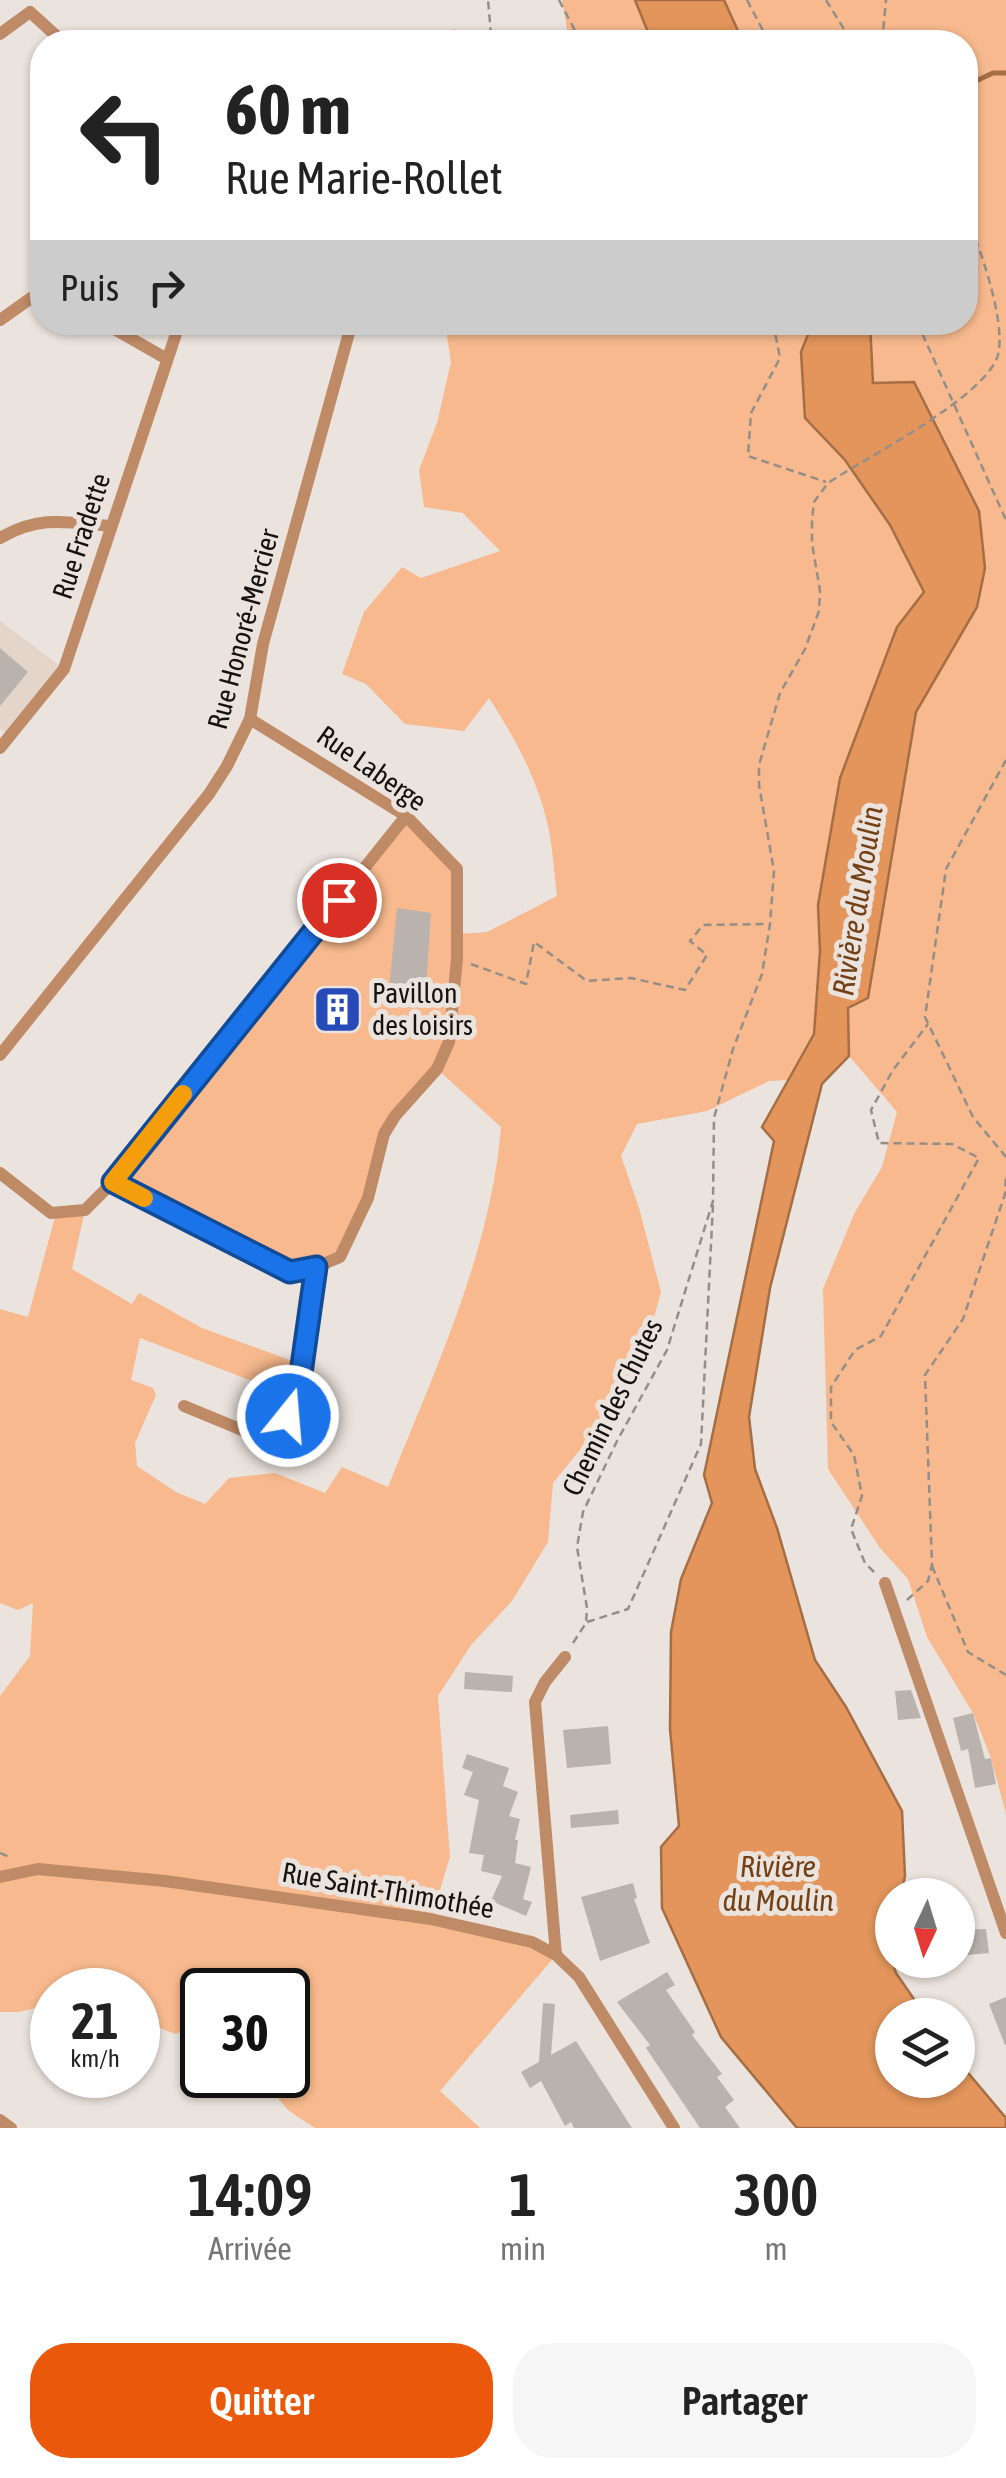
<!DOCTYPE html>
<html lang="fr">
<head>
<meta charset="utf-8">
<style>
  body { margin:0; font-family:"Asap Condensed",sans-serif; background:#f6f6f6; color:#222; height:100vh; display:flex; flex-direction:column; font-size:38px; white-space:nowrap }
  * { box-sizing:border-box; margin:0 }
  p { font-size:32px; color:#767676 }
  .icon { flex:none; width:55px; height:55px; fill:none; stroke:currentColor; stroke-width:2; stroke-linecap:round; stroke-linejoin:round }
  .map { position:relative; height:2128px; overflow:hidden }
  .drawer { display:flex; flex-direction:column; background:#fff; flex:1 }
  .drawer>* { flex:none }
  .guide { position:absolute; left:30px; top:30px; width:948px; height:305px; border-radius:40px; box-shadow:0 2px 8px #0004; background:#fff; color:#222; overflow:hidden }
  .needle { width:65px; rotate:184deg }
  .fabs { position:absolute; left:875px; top:1878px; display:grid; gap:20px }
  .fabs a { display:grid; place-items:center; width:100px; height:100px; border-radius:50%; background:#fff; box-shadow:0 2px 8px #0004; font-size:50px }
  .speed { position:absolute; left:30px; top:1968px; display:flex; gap:20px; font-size:50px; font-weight:700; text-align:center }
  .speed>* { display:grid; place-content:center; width:130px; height:130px; border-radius:50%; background:#fff; box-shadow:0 2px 8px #0004; line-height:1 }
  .speed small { font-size:25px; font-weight:400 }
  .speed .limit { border:5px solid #111; border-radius:15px; background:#fff; color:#111 }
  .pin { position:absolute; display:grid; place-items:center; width:85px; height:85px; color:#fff; margin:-42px; border:5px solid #fff; border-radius:50%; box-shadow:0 2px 10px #0007 }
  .me { position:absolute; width:110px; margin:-55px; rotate:17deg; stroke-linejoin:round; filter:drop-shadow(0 0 8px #0008) }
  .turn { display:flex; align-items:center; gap:35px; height:210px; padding:0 30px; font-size:45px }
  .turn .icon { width:130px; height:130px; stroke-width:2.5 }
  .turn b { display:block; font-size:70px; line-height:85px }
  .then { display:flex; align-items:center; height:95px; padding:0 30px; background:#0003; gap:20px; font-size:38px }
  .eta { display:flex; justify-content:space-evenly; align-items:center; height:170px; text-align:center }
  .eta b { font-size:60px; font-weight:600; line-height:70px }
  .primary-button { display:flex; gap:20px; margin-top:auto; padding:20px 30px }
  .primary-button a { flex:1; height:115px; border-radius:40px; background:#ea580c; color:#fff; font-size:40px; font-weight:600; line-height:115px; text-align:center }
  .primary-button a+a { background:#f6f6f6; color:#222 }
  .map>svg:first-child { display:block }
</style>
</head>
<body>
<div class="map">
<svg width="1006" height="2128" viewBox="0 0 1006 2128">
  <rect width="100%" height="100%" fill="#ebe3dd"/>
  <polygon fill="#e4d5cb" points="0,621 64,669 10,736 0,728"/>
  <g fill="#f7b98d">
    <polygon points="562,0 635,0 652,42 569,42"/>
    <polygon points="724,0 1006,0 1006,1814 991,1758 973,1713 927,1637 908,1579 880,1548 828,1469 823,1289 855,1212 882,1167 897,1112 849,1056 848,1008 868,998 916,712 977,608 979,511 915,382 873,384 870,323 965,322 965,42 743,42"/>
    <path d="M445,323h368l-12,29 4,66 40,42 45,65 34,67 -27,35 -68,224 -11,54 2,46 -6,83 -26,46 -19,1 -62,30 -70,13 -16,32 18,52 22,84 -15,55 -46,78 -47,58 -5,59 -36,59 -41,44 -33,51 12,161 -19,62 125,36 -116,136 40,37h-165l-26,-17 -19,-22v-14h18v-85l-13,-12 -20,-1 -29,13h-24v25l-9,11 -18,8 -37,-15v-29h-86v14l-33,8h-19v-316l30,-40 3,-53 -15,7 -18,-7v-294l28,8 28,-104 29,-3 -13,59 60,35 7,-11 63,35 101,37 -9,32 -154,-59 -9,42 22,8 3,7 -21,48 2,23 39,26 29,12 24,-26 46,-5 50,20 17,-26 46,20c46,-115 103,-235 113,-360l-64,-58 -42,47 -55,141 -49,15 -178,-90 293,-366 51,53 2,65 28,-2 70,-36c-3,-23 -4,-48 -9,-70 -11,-48 -33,-88 -59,-128l-25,33 -59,-7 -39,-40 -24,-10 22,-62 38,-45 19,11 79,-27 -37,-38 -39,-6 -5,-37 18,-47 14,-61z"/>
  </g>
  <g fill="#e3955b" stroke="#a56e44" stroke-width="2.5">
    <polygon points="635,0 724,0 743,42 652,42"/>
    <polygon points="813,322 870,323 873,383 914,382 979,511 985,568 977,607 916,712 868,998 848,1008 849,1056 822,1084 770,1288 749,1417 755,1469 777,1528 815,1660 846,1707 902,1811 905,1876 901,1895 892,1895 892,1960 896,1973 925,2015 892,2015 892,2080 958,2080 958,2061 1006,2118 1006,2128 797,2128 721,2037 662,1908 661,1847 679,1826 670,1729 671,1632 681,1579 712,1503 704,1475 774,1141 762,1127 814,1034 820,951 818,905 840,778 897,627 924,592 890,525 845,460 805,418 801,352"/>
  </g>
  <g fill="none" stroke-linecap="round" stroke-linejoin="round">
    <polyline stroke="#a56e44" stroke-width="5" points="965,86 993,73 1006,73"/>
  </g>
  <g fill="#b9b2ad">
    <polygon points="0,648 28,672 0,706"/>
    <polygon points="397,908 431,913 426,987 421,993 389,990"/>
    <polygon points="342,986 358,1000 332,1031 315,1017"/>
    <polygon points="465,1672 513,1676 512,1692 464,1689"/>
    <polygon points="911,1690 921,1718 898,1720 895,1691"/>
    <polygon points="973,1713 985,1759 991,1758 996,1784 975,1788 968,1749 961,1751 953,1718"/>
    <polygon points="608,1726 611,1764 567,1768 563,1730"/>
    <polygon points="467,1754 509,1768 503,1786 518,1792 509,1816 520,1819 515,1840 518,1840 515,1863 531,1867 523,1899 532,1902 526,1916 491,1901 502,1876 481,1871 484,1855 469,1853 479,1800 464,1795 473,1772 462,1768"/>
    <polygon points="618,1810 619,1824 571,1828 570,1815"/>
    <polygon points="633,1883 637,1898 634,1899 650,1943 600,1961 581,1897"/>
    <polygon points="986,1929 989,1953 968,1955 966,1930"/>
    <polygon points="667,1972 675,1985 666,1990 695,2032 692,2035 722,2074 717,2077 734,2100 725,2107 740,2128 700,2128 646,2048 650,2045 617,2002"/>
    <polygon points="1006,1997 1006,2045 1005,2045 989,2004"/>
    <polygon points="543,2003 555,2004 551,2055 576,2041 632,2128 574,2128 571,2122 565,2126 541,2081 530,2088 521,2072 539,2062"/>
  </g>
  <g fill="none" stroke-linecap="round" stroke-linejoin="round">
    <g stroke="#948e89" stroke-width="2.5" stroke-dasharray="8 5" stroke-linecap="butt">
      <polyline points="559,0 581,42"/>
      <polyline points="747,0 769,42"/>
      <polyline points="826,0 852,42"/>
      <path d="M387,42c21,-6 42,-9 64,-11 14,-1 25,6 40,3l-3,-34"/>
      <polyline points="882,42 886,0"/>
      <polyline points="773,322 780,358 751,413 748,456 826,482"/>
      <polyline points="917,322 1006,520"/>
      <polyline points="1006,760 946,869 925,1017 973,1117 1006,1157"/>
      <polyline points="471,964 526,984 534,942 587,981 631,978 685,990 707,955 690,941 703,925 768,924"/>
      <polyline points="932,1566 968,1652 1006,1675"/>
      <polyline points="874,1572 865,1563 851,1529 862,1496 854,1455 831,1422 831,1387 855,1350 881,1336 979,1158 952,1144 879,1143 871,1110 893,1070 928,1024"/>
      <polyline points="907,1600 928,1581 932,1565 925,1375 963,1319 1005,1194 1006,1175"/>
      <polyline points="587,1622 628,1609 701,1444 713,1205"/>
      <path d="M573,1643l13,-20 1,-15 -10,-61 6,-35 34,-71 50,-91 46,-149 1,-83 19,-69 29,-75 8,-50 4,-53 -15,-86v-20l21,-72 25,-44 14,-38 1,-20 -8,-48v-23l2,-18 14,-19c39,-26 158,-86 170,-128 8,-34 -18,-109 -33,-141"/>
      <polyline points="0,1853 12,1858"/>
    </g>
    <g stroke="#bf8b67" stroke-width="12">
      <polyline points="0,34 30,12 63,42"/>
      <polyline points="0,320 31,298 42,299"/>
      <polyline points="102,322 167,359"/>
      <path d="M0,538c39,-23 67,-16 110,-12"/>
      <polyline points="0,748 64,669 180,322"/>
      <polyline points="0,1055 209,794 227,766 250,719 263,644 352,322"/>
      <polyline points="0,1173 51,1213 85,1210 113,1182 406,816"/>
      <polyline points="113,1182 291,1272 316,1267 340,1257 368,1198 384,1134 395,1116 437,1069 449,1042 457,959 457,869 406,816 250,719"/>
      <polyline points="184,1406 259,1437 288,1417 301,1373 316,1267"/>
      <polyline points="885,1583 1006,1933"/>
      <polyline points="0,1877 38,1869 165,1881 431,1919 532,1942 556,1955 579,1977 674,2128"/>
      <polyline points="556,1955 535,1702 545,1682 565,1657"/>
      <polyline points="0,2120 11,2128"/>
    </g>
  </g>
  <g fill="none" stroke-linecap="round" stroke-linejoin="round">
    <defs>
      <polyline id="route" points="288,1416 301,1373 316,1267 290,1272 113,1182 339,900"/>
    </defs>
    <use href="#route" stroke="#114b97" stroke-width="25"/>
    <use href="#route" stroke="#1a73e8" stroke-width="18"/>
    <polyline stroke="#f59e0b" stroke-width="18" points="144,1198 113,1182 183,1094"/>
  </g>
  <defs>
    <symbol id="building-square" viewBox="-11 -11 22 22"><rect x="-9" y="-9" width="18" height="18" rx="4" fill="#274ab9" stroke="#ebe3dd"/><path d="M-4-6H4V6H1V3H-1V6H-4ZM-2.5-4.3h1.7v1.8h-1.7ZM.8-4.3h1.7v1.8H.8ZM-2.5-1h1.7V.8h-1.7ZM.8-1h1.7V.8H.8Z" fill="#fff"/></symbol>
  </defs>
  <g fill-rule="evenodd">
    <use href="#building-square" x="310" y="982" width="55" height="55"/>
  </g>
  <g text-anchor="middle" stroke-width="10" stroke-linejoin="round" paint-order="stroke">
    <g font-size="28" fill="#151210" stroke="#ebe3dd">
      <text transform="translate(81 536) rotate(-72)" y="10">Rue Fradette</text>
      <text transform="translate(243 629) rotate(-75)" y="10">Rue Honoré-Mercier</text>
      <text transform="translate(372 768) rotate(35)" y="10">Rue Laberge</text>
      <text transform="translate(612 1407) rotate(-64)" y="10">Chemin des Chutes</text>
      <text transform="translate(388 1890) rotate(10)" y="10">Rue Saint-Thimothée</text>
    </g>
    <g font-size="28" fill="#151210" stroke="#ebe3dd" text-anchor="start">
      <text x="372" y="1003">Pavillon<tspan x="372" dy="32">des loisirs</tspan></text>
    </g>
    <g font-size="30" font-style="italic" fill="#744016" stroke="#ebe3dd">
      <text transform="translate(858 901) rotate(-81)" y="10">Rivière du Moulin</text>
      <text x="778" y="1877">Rivière<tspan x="778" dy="34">du Moulin</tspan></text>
    </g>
  </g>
</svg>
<div class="fabs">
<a><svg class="needle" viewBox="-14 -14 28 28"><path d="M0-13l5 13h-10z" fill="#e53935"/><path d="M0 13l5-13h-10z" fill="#767676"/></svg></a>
<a><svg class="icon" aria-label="layers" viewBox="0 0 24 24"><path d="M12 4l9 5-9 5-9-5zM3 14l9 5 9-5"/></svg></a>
</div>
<div class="speed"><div>21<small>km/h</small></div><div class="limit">30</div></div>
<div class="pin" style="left:339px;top:900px;background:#d93025"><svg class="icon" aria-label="arrive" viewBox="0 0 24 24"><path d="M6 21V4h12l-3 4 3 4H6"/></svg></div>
<svg class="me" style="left:288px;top:1416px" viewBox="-20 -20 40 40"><circle r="17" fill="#1a73e8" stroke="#fff" stroke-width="3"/><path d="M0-11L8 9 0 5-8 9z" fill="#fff"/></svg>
<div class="guide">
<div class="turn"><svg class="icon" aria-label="left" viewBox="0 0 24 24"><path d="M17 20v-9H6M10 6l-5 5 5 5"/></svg><div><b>60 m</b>Rue Marie-Rollet</div></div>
<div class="then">Puis<svg class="icon" aria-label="right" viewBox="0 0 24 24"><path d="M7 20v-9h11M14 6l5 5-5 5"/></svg></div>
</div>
</div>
<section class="drawer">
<div class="eta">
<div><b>14:09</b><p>Arrivée</p></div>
<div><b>1</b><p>min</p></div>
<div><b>300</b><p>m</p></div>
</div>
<div class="primary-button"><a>Quitter</a><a>Partager</a></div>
</section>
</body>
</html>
